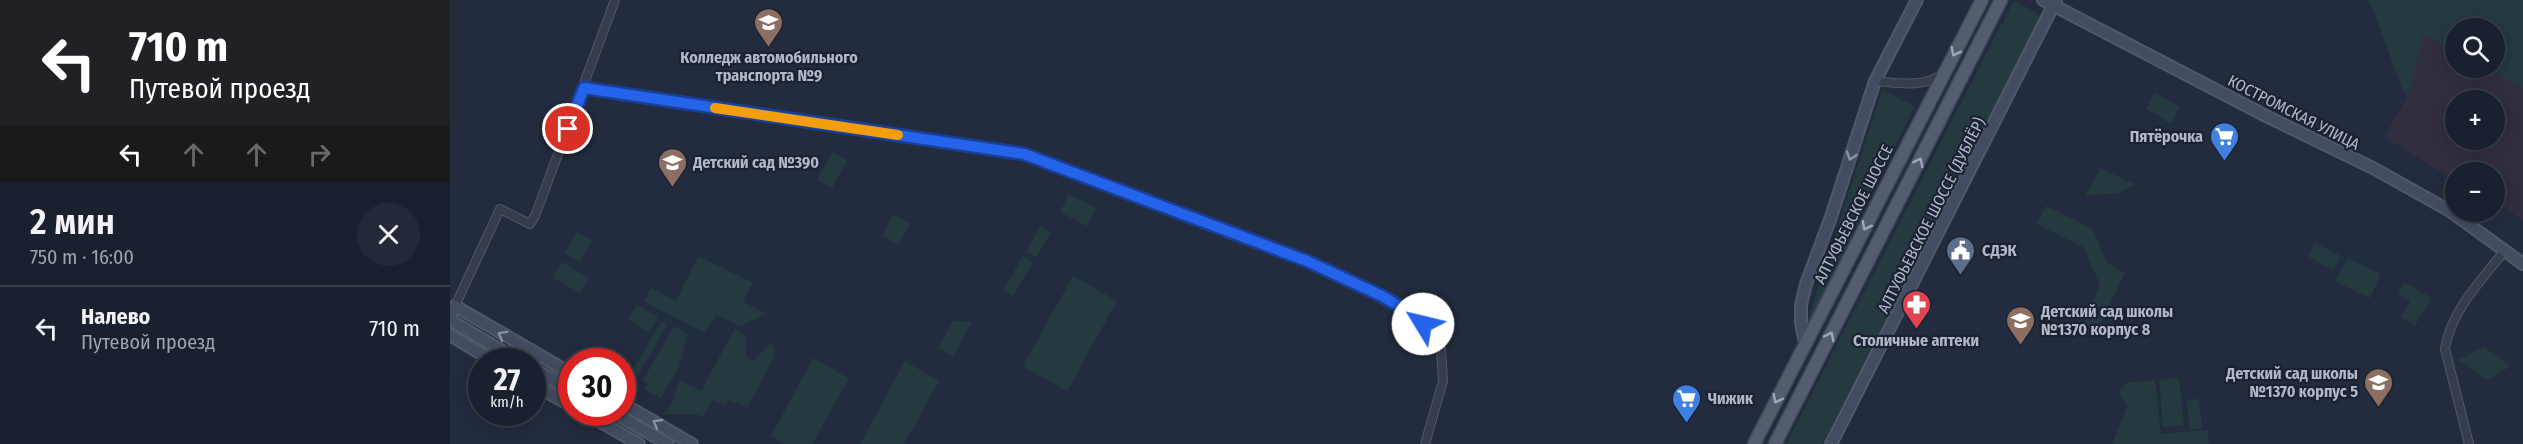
<!DOCTYPE html>
<html lang="ru">
<head>
<meta charset="utf-8">
<style>
  body { margin:0; font-family:"Fira Sans Condensed",sans-serif; background:#232936; color:#f1f3f6; height:100vh; display:flex; flex-direction:column; font-size:22px; white-space:nowrap }
  * { box-sizing:border-box; margin:0 }
  p { font-size:20px; color:#9fa3aa }
  .icon { flex:none; width:33px; height:33px; fill:none; stroke:currentColor; stroke-width:2; stroke-linecap:round; stroke-linejoin:round }
  .map { position:relative; flex:1; overflow:hidden }
  .panel { display:flex; flex-direction:column; background:#1a212e; width:450px }
  .panel>* { flex:none }
  .guide { background:#202124; color:#fff; overflow:hidden }
  .tools { position:absolute; left:1995px; top:18px; display:grid; gap:12px }
  .tools a { display:grid; place-items:center; width:60px; height:60px; border-radius:50%; background:#1a212e; box-shadow:0 3px 15px #0003,0 0 0 2px #383e4a; font-size:30px }
  .speed { position:absolute; left:18px; top:348px; display:flex; gap:12px; font-size:30px; font-weight:700; text-align:center }
  .speed>* { display:grid; place-content:center; width:78px; height:78px; border-radius:50%; background:#1a212e; box-shadow:0 3px 15px #0003,0 0 0 2px #383e4a; line-height:1 }
  .speed small { font-size:15px; font-weight:400 }
  .speed .limit { border:9px solid #d22; background:#fff; color:#111 }
  .pin { position:absolute; display:grid; place-items:center; width:51px; height:51px; color:#fff; margin:-26px; border:3px solid #fff; border-radius:50%; box-shadow:0 2px 6px #0007 }
  .me { position:absolute; width:66px; margin:-33px; rotate:306deg; stroke-linejoin:round; filter:drop-shadow(0 0 4px #0008) }
  .turn { display:flex; align-items:center; gap:21px; height:126px; padding:0 30px; font-size:27px }
  .turn .icon { width:78px; height:78px; stroke-width:2.5 }
  .turn b { display:block; font-size:42px; line-height:51px }
  .lanes { display:flex; align-items:center; height:57px; padding:0 30px; background:#0003; justify-content:center; gap:30px; direction:ltr }
  .lanes .off { opacity:.35 }
  .round { display:grid; place-items:center; flex:none; width:63px; height:63px; border-radius:32px; background:#232936 }
  .headline { display:flex; align-items:center; justify-content:space-between; height:102px; padding:0 30px }
  h1 { font-size:36px; font-weight:600; line-height:45px }
  ul { padding:0; list-style:none }
  li { display:flex; align-items:center; gap:18px; height:84px; padding:0 30px; border-top:2px solid #383e4a }
  li div { flex:1 }
  li b { display:block; font-size:22px }
  li em { font-style:normal }
  main { display:flex; flex:1; min-height:0 }
  .map>svg:first-child { display:block }
</style>
</head>
<body>
<main>
<section class="panel">
<div class="guide">
<div class="turn"><svg class="icon" aria-label="left" viewBox="0 0 24 24"><path d="M17 20v-9H6M10 6l-5 5 5 5"/></svg><div><b>710 m</b>Путевой проезд</div></div>
<div class="lanes"><svg class="icon" aria-label="left" viewBox="0 0 24 24"><path d="M17 20v-9H6M10 6l-5 5 5 5"/></svg><svg class="icon off" aria-label="ahead" viewBox="0 0 24 24"><path d="M12 20V5M6 11l6-6 6 6"/></svg><svg class="icon off" aria-label="ahead" viewBox="0 0 24 24"><path d="M12 20V5M6 11l6-6 6 6"/></svg><svg class="icon off" aria-label="right" viewBox="0 0 24 24"><path d="M7 20v-9h11M14 6l5 5-5 5"/></svg></div>
</div>
<div class="headline"><div><h1>2 мин</h1><p>750 m · 16:00</p></div><a class="round"><svg class="icon" aria-label="close" viewBox="0 0 24 24"><path d="M6 6l12 12M18 6L6 18"/></svg></a></div>
<ul>
<li><svg class="icon" aria-label="left" viewBox="0 0 24 24"><path d="M17 20v-9H6M10 6l-5 5 5 5"/></svg><div><b>Налево</b><p>Путевой проезд</p></div><em>710 m</em></li>
</ul>
</section>
<div class="map">
<svg width="2073" height="444" viewBox="0 0 2073 444">
  <rect width="100%" height="100%" fill="#222c3e"/>
  <path fill="#312e3e" fill-rule="evenodd" d="M1919,0h154v220l-28,-17 -1,-31h-38l-1,8 -71,-43 23,-40zM2006,28h38v40h-38zM2006,100h38v40h-38z"/>
  <g fill="#243a3f">
    <polygon points="1564,0 1591,16 1373,444 1336,444"/>
    <polygon points="1917,0 2073,0 2073,88 2035,68 2044,68 2044,28 2006,28 2005,52 1973,34 1960,92 1958,94 1952,89 1923,9"/>
    <polygon points="1432,90 1464,106 1359,326 1357,322"/>
    <polygon points="1704,93 1730,107 1721,123 1696,109"/>
    <polygon points="383,152 397,160 382,188 367,180"/>
    <polygon points="1651,168 1686,185 1668,193 1635,196"/>
    <polygon points="619,194 646,207 637,226 610,212"/>
    <polygon points="1596,206 1643,229 1656,261 1675,273 1645,335 1632,328 1650,285 1633,247 1587,224"/>
    <polygon points="444,214 460,224 448,245 432,236"/>
    <polygon points="591,226 601,232 586,258 576,251"/>
    <polygon points="127,232 142,240 130,262 115,253"/>
    <polygon points="1865,243 1891,256 1884,270 1858,257"/>
    <polygon points="248,256 303,283 293,302 317,314 291,326 266,315 254,333 194,301 201,288 226,301"/>
    <polygon points="573,256 583,262 563,296 553,290"/>
    <polygon points="1897,258 1931,274 1920,298 1885,282"/>
    <polygon points="112,262 139,278 130,293 103,278"/>
    <polygon points="623,276 667,301 617,391 573,366"/>
    <polygon points="1955,283 1982,298 1965,325 1951,317 1960,302 1948,294"/>
    <polygon points="187,305 208,317 199,332 178,319"/>
    <polygon points="212,321 217,324 180,390 173,386"/>
    <polygon points="503,321 522,322 503,356 488,348"/>
    <polygon points="224,326 238,334 229,367 211,398 194,389 197,383 193,380"/>
    <path d="M285,328l11,7v21l6,6 20,-20 3,14 -28,52 -17,-8 -6,5 -12,-6 -9,18 -7,-3h-33c13,-10 10,-20 17,-33l21,10z"/>
    <polygon points="2034,347 2061,366 2037,380 2008,360"/>
    <polygon points="363,358 399,378 362,444 335,444 321,436"/>
    <polygon points="455,361 489,381 454,444 410,444"/>
    <polygon points="1729,377 1734,425 1713,427 1709,380"/>
    <polygon points="1705,380 1711,434 1758,430 1759,444 1662,444 1677,407 1669,392 1676,383"/>
    <polygon points="1749,399 1752,429 1740,430 1737,400"/>
  </g>
  <g fill="none" stroke-linecap="round" stroke-linejoin="round">
    <defs>
      <g id="street">
        <path d="M1425,81c23,2 48,7 68,-7"/>
        <polyline points="134,88 574,154 857,261 932,296 961,313 973,324 983,337 991,350 993,381 975,444"/>
        <polyline points="5,306 50,209 80,224 85,216 165,0"/>
        <path d="M2019,444l-24,-95c6,-39 37,-69 60,-99"/>
      </g>
      <g id="secondary">
        <polyline points="1593,0 1816,116 1923,168 2000,211 2073,264"/>
        <polyline points="0,316 5,306 122,374"/>
        <polyline points="0,320 71,362"/>
        <polyline points="0,335 44,362"/>
        <polyline points="1355,343 1351,323 1351,305 1356,284 1381,217 1425,81 1467,0"/>
        <polyline points="82,368 122,390"/>
        <polyline points="82,384 122,406"/>
        <polyline points="172,403 242,444"/>
        <polyline points="133,412 189,444"/>
        <polyline points="162,412 218,444"/>
        <polyline points="1381,444 1606,0"/>
      </g>
      <g id="primary">
        <polyline points="1304,444 1532,0"/>
        <polyline points="1325,444 1551,0"/>
      </g>
    </defs>
    <use href="#street" stroke="#515968" stroke-width="10"/>
    <use href="#secondary" stroke="#515968" stroke-width="14"/>
    <use href="#primary" stroke="#3f4756" stroke-width="15"/>
    <use href="#street" stroke="#363e4e" stroke-width="8"/>
    <use href="#secondary" stroke="#434d61" stroke-width="10"/>
    <use href="#primary" stroke="#545d6e" stroke-width="12"/>
  </g>
  <defs><path id="oneway-chevron" d="M-2-3.5L2.5 0L-2 3.5" fill="none" stroke-width="1.6" stroke-linecap="round" stroke-linejoin="round" transform="scale(1.5)"/></defs>
  <g stroke="#9ea7b7">
    <use href="#oneway-chevron" transform="translate(1505 52) rotate(117)"/>
    <use href="#oneway-chevron" transform="translate(1469 162) rotate(-63)"/>
    <use href="#oneway-chevron" transform="translate(1416 226) rotate(117)"/>
    <use href="#oneway-chevron" transform="translate(1380 336) rotate(-63)"/>
    <use href="#oneway-chevron" transform="translate(1327 399) rotate(117)"/>
  </g>
  <g stroke="#8a93a5">
    <use href="#oneway-chevron" transform="translate(1401 156) rotate(108)"/>
    <use href="#oneway-chevron" transform="translate(52 335) rotate(-151)"/>
    <use href="#oneway-chevron" transform="translate(207 423) rotate(-150)"/>
  </g>
  <g fill="none" stroke-linecap="round" stroke-linejoin="round">
    <defs>
      <polyline id="route" points="118,129 134,88 574,154 857,261 932,296 961,313 973,324"/>
    </defs>
    <use href="#route" stroke="#184099" stroke-width="15"/>
    <use href="#route" stroke="#2563eb" stroke-width="10"/>
    <polyline stroke="#f59e0b" stroke-width="10" points="265,108 448,135"/>
  </g>
  <defs>
    <symbol id="university-pin" viewBox="-11 -11 22 30"><path d="M0 17L-7.5 6A9.5 9.5 0 1 1 7.5 6Z" fill="#8d6e63" stroke="#1b2332"/><path d="M0-5L7-2L0 1L-7-2ZM-4 1L0 2.5L4 1V4Q0 6-4 4Z" fill="#fff"/></symbol>
    <symbol id="supermarket-pin" viewBox="-11 -11 22 30"><path d="M0 17L-7.5 6A9.5 9.5 0 1 1 7.5 6Z" fill="#3f7fe0" stroke="#1b2332"/><path d="M-6-5.5h2.5l.6 2H6L4.5 2H-2.5L-4.4-4H-6ZM-1.5 3.2a1.3 1.3 0 1 0 .1 0ZM3 3.2a1.3 1.3 0 1 0 .1 0Z" fill="#fff"/></symbol>
    <symbol id="school-pin" viewBox="-11 -11 22 30"><path d="M0 17L-7.5 6A9.5 9.5 0 1 1 7.5 6Z" fill="#8d6e63" stroke="#1b2332"/><path d="M0-5L7-2L0 1L-7-2ZM-4 1L0 2.5L4 1V4Q0 6-4 4Z" fill="#fff"/></symbol>
    <symbol id="civic-pin" viewBox="-11 -11 22 30"><path d="M0 17L-7.5 6A9.5 9.5 0 1 1 7.5 6Z" fill="#5c6f8a" stroke="#1b2332"/><path d="M-.6-6.5H3V-4.5H.6V-3L4-1V1h2V6H-6V1h2V-1L-.6-3ZM-1.2 2.5V6h2.4V2.5Z" fill="#fff"/></symbol>
    <symbol id="pharmacy-pin" viewBox="-11 -11 22 30"><path d="M0 17L-7.5 6A9.5 9.5 0 1 1 7.5 6Z" fill="#e0444e" stroke="#1b2332"/><path d="M-2-6h4v4h4v4h-4v4h-4v-4h-4v-4h4Z" fill="#fff"/></symbol>
  </defs>
  <g fill-rule="evenodd">
    <use href="#university-pin" x="302" y="6" width="33" height="45"/>
    <use href="#supermarket-pin" x="1758" y="120" width="33" height="45"/>
    <use href="#school-pin" x="206" y="146" width="33" height="45"/>
    <use href="#civic-pin" x="1494" y="234" width="33" height="45"/>
    <use href="#pharmacy-pin" x="1450" y="288" width="33" height="45"/>
    <use href="#school-pin" x="1554" y="304" width="33" height="45"/>
    <use href="#school-pin" x="1912" y="366" width="33" height="45"/>
    <use href="#supermarket-pin" x="1220" y="382" width="33" height="45"/>
  </g>
  <g text-anchor="middle" stroke-width="4.5" stroke-linejoin="round" paint-order="stroke">
    <g font-size="16" font-weight="bold" fill="#b1b9c9" stroke="#1b2332" text-anchor="start">
      <text x="319" y="63" text-anchor="middle">Колледж автомобильного<tspan x="319" dy="18">транспорта №9</tspan></text>
      <text x="1753" y="142" text-anchor="end">Пятёрочка</text>
      <text x="243" y="168">Детский сад №390</text>
      <text x="1532" y="256">СДЭК</text>
      <text x="1591" y="317">Детский сад школы<tspan x="1591" dy="18">№1370 корпус 8</tspan></text>
      <text x="1466" y="346" text-anchor="middle">Столичные аптеки</text>
      <text x="1908" y="379" text-anchor="end">Детский сад школы<tspan x="1908" dy="18">№1370 корпус 5</tspan></text>
      <text x="1258" y="404">Чижик</text>
    </g>
    <g font-size="16" fill="#b1b9c9" stroke="#1b2332">
      <text transform="translate(1844 112) rotate(27)" y="6">КОСТРОМСКАЯ УЛИЦА</text>
      <text transform="translate(1403 214) rotate(-63)" y="6">АЛТУФЬЕВСКОЕ ШОССЕ</text>
      <text transform="translate(1481 215) rotate(-63)" y="6">АЛТУФЬЕВСКОЕ ШОССЕ (ДУБЛЁР)</text>
    </g>
  </g>
</svg>
<div class="tools">
<a><svg class="icon" aria-label="search" viewBox="0 0 24 24"><circle cx="10" cy="10" r="6"/><path d="M15 15l6 6"/></svg></a>
<a>+</a>
<a>−</a>
</div>
<div class="speed"><div>27<small>km/h</small></div><div class="limit">30</div></div>
<div class="pin" style="left:118px;top:129px;background:#d93025"><svg class="icon" aria-label="arrive" viewBox="0 0 24 24"><path d="M6 21V4h12l-3 4 3 4H6"/></svg></div>
<svg class="me" style="left:973px;top:324px" viewBox="-20 -20 40 40"><circle r="19" fill="#fff"/><path d="M0-13L10 11 0 6-10 11z" fill="#2563eb"/></svg>
</div>
</main>
</body>
</html>
